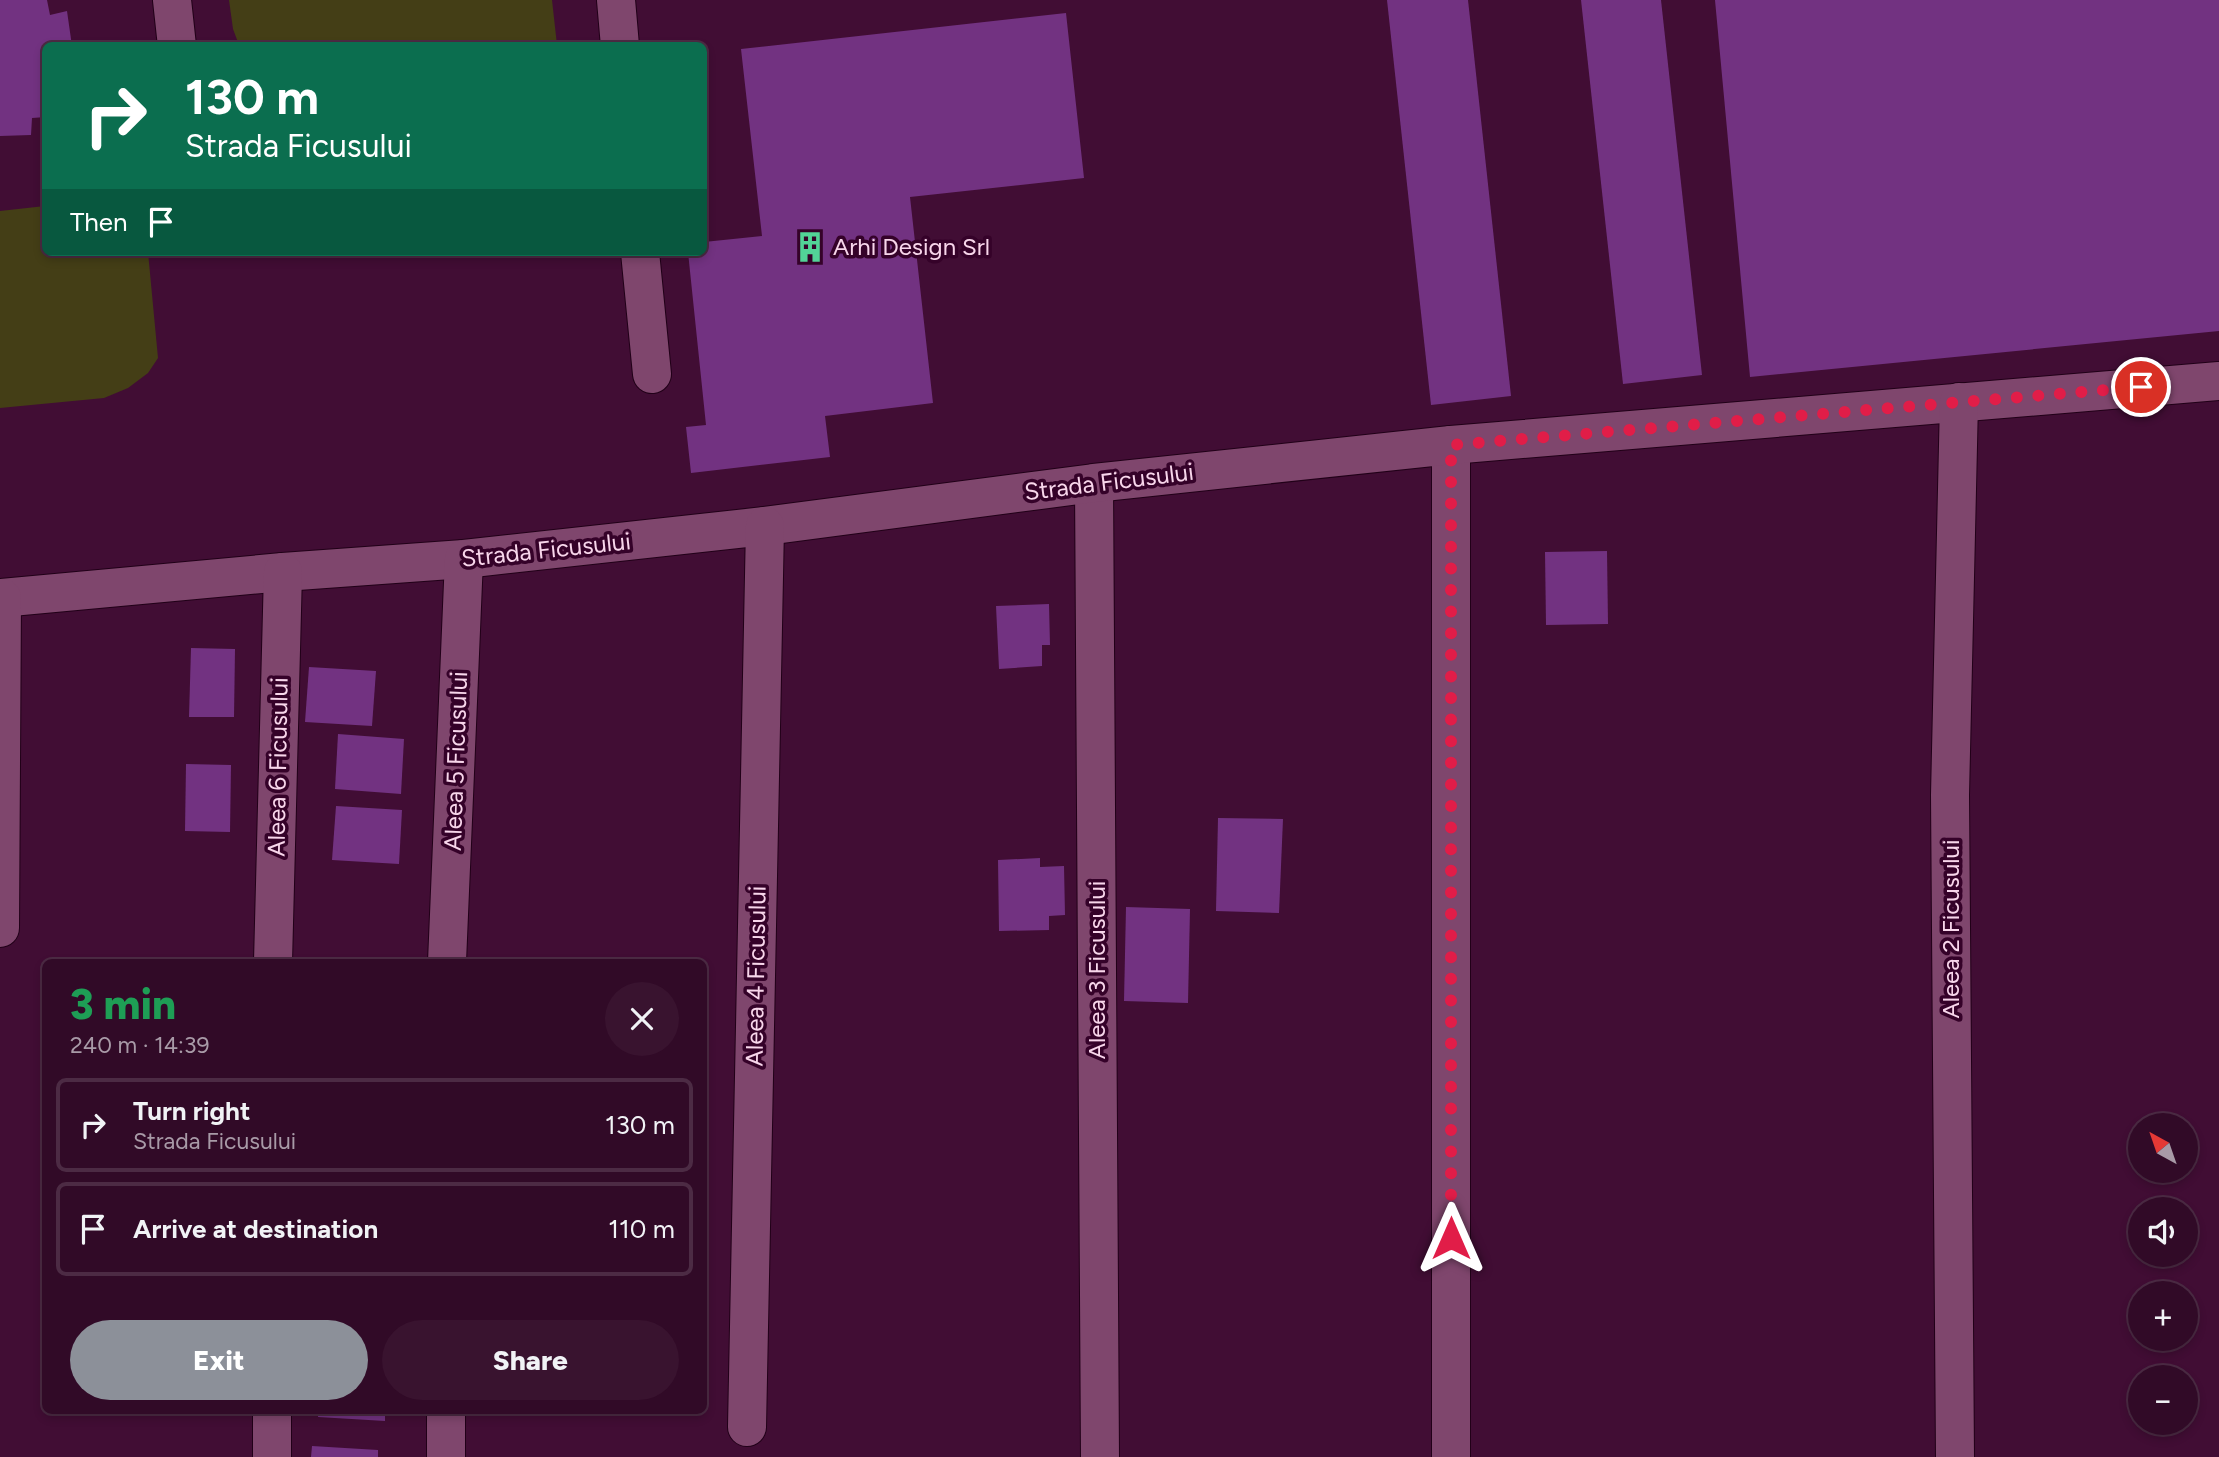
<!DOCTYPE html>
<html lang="en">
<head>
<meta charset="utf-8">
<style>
  body { margin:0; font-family:Figtree,sans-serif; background:#39132f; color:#f1f3f6; height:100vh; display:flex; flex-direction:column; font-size:26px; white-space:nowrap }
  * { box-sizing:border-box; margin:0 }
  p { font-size:23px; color:#a89aa7 }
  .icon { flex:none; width:38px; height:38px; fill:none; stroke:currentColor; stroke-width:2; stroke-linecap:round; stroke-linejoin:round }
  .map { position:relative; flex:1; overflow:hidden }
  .drawer { position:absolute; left:42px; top:959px; width:665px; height:455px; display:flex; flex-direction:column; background:#310a27; border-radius:10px; box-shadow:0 4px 10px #0003,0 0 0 2px #4c2b44 }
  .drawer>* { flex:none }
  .guide { position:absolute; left:42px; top:42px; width:665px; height:214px; border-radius:10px; box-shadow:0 4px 10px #0003,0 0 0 2px #4c2b44; background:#0b6e4f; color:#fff; overflow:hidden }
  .needle { width:46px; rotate:320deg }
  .tools { position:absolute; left:2128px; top:1113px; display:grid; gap:14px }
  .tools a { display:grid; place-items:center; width:70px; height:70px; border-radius:50%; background:#310a27; box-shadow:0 4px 10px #0003,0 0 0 2px #4c2b44; font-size:35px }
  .pin { position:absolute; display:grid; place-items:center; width:60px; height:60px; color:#fff; margin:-30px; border:4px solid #fff; border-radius:50%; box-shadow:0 2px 7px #0007 }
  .me { position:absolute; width:77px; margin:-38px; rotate:0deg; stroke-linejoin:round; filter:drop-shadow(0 0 5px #0008) }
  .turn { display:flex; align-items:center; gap:24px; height:147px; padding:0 28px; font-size:32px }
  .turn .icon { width:91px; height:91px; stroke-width:2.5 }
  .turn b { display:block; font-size:49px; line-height:60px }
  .then { display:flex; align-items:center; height:66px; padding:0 28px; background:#0003; gap:14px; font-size:26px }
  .round { display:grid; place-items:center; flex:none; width:74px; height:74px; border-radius:37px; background:#39132f }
  .head { display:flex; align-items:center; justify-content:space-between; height:119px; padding:0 28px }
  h1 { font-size:42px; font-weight:800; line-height:52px; color:#1e9e55 }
  .cta { display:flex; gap:14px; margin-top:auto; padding:14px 28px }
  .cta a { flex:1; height:80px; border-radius:42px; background:#8c9099; color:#fff; font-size:28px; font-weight:800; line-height:80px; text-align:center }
  .cta a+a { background:#39132f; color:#f1f3f6 }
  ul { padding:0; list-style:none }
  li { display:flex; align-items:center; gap:21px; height:94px; margin:0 14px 10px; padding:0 14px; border:4px solid #4c2b44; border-radius:10px }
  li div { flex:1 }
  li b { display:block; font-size:26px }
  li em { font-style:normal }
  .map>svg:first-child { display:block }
</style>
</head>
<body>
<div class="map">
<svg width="2219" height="1457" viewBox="0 0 2219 1457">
  <rect width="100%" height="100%" fill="#410d34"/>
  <g fill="#443e16">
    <polygon points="229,0 552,0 557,45 239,45 233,29"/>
    <polygon points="45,206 46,252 148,252 158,358 148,373 128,388 104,398 0,408 0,211"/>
  </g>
  <g fill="#723281">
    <polygon points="0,0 47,0 50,15 67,11 72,46 46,46 46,117 32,118 31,135 0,136"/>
    <polygon points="1387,0 1468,0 1511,396 1431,405"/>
    <polygon points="1581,0 1661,0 1702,375 1623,384"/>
    <polygon points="1715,0 2219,0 2219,331 1750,377"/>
    <polygon points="1066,13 1084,178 910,197 933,403 825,416 830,457 691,473 686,427 706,425 688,252 704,252 704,242 762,236 741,49"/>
    <polygon points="1607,551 1608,624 1546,625 1545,552"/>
    <polygon points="1049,604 1050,645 1042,645 1042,666 999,669 996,606"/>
    <polygon points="191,648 235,649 234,717 189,717"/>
    <polygon points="309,667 376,671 372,726 305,722"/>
    <polygon points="338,734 404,739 401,794 335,789"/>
    <polygon points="186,764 231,765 230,832 185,831"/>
    <polygon points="336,806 402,810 399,864 332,860"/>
    <polygon points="1218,818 1283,819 1279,913 1216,911"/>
    <polygon points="1040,858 1040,867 1064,866 1065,915 1049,916 1049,930 999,931 998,860"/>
    <polygon points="1126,907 1190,909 1188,1003 1124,1001"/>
    <polygon points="319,1410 385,1410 385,1421 318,1417"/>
    <polygon points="312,1446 378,1450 378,1457 311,1457"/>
  </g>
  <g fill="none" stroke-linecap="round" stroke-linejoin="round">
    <defs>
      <g id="minor">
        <polyline points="172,0 177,46"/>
        <polyline points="616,0 620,46"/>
        <polyline points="640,252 652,374"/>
        <polyline points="1451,445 1451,1457"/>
        <polyline points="1094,483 1100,1457"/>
        <polyline points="0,598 283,572 464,559 765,526 1094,483 1451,445 2219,381"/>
        <polyline points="0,928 2,598"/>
        <polyline points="273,962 283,572"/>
        <polyline points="447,962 464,559"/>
        <polyline points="272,1410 272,1457"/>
        <polyline points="446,1410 446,1457"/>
        <polyline points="747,1427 765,526"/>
        <polyline points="1955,1457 1950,795 1959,402"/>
      </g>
    </defs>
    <use href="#minor" stroke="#210018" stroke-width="40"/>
    <use href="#minor" stroke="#7f466d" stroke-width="38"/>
  </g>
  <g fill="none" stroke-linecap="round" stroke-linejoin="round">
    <polyline stroke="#e11d48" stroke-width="12" stroke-dasharray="0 21.6" points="1451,1238 1451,445 2141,387"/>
  </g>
  <defs>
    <symbol id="building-bare" viewBox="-9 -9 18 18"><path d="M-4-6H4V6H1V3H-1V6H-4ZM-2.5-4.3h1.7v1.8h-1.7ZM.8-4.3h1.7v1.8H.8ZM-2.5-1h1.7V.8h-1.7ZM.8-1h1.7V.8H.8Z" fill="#52d397" stroke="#350229" stroke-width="2.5" paint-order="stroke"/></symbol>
  </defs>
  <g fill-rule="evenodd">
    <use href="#building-bare" x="788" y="225" width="44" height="44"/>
  </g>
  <g text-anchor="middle" stroke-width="7" stroke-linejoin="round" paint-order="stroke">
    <g font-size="24" fill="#f8d6eb" stroke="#350229" text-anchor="start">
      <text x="833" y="255">Arhi Design Srl</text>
    </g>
    <g font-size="24" fill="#f8d6eb" stroke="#350229">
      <text transform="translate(1109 482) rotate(-7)" y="8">Strada Ficusului</text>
      <text transform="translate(546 550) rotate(-6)" y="8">Strada Ficusului</text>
      <text transform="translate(456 761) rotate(-88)" y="8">Aleea 5 Ficusului</text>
      <text transform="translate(278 767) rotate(-89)" y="8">Aleea 6 Ficusului</text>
      <text transform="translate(1951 929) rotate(-90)" y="8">Aleea 2 Ficusului</text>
      <text transform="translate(1097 970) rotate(-90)" y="8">Aleea 3 Ficusului</text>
      <text transform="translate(756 976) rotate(-89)" y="8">Aleea 4 Ficusului</text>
    </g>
  </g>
</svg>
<div class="tools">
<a><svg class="needle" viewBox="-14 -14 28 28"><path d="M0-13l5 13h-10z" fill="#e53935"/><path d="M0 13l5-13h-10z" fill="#a89aa7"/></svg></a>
<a><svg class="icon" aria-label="sound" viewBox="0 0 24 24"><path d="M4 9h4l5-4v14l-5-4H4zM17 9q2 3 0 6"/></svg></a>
<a>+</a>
<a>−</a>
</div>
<div class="pin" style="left:2141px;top:387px;background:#d93025"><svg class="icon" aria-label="arrive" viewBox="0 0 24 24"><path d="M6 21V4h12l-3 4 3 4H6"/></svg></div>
<svg class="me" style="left:1451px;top:1238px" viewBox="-20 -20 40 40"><path d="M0-17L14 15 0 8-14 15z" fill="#e11d48" stroke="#fff" stroke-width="4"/></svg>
<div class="guide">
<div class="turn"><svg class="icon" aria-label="right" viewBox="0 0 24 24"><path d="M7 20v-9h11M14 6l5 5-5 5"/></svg><div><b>130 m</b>Strada Ficusului</div></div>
<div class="then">Then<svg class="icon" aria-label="arrive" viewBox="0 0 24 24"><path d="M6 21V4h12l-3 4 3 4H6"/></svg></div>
</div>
<section class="drawer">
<div class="head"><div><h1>3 min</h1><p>240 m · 14:39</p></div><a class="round"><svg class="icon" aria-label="close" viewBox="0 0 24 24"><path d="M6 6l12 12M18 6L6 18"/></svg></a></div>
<ul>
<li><svg class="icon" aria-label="right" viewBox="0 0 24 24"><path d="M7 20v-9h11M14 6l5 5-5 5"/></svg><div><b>Turn right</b><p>Strada Ficusului</p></div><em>130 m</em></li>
<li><svg class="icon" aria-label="arrive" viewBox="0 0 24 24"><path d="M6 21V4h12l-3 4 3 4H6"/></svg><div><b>Arrive at destination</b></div><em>110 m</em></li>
</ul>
<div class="cta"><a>Exit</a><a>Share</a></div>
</section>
</div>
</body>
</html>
